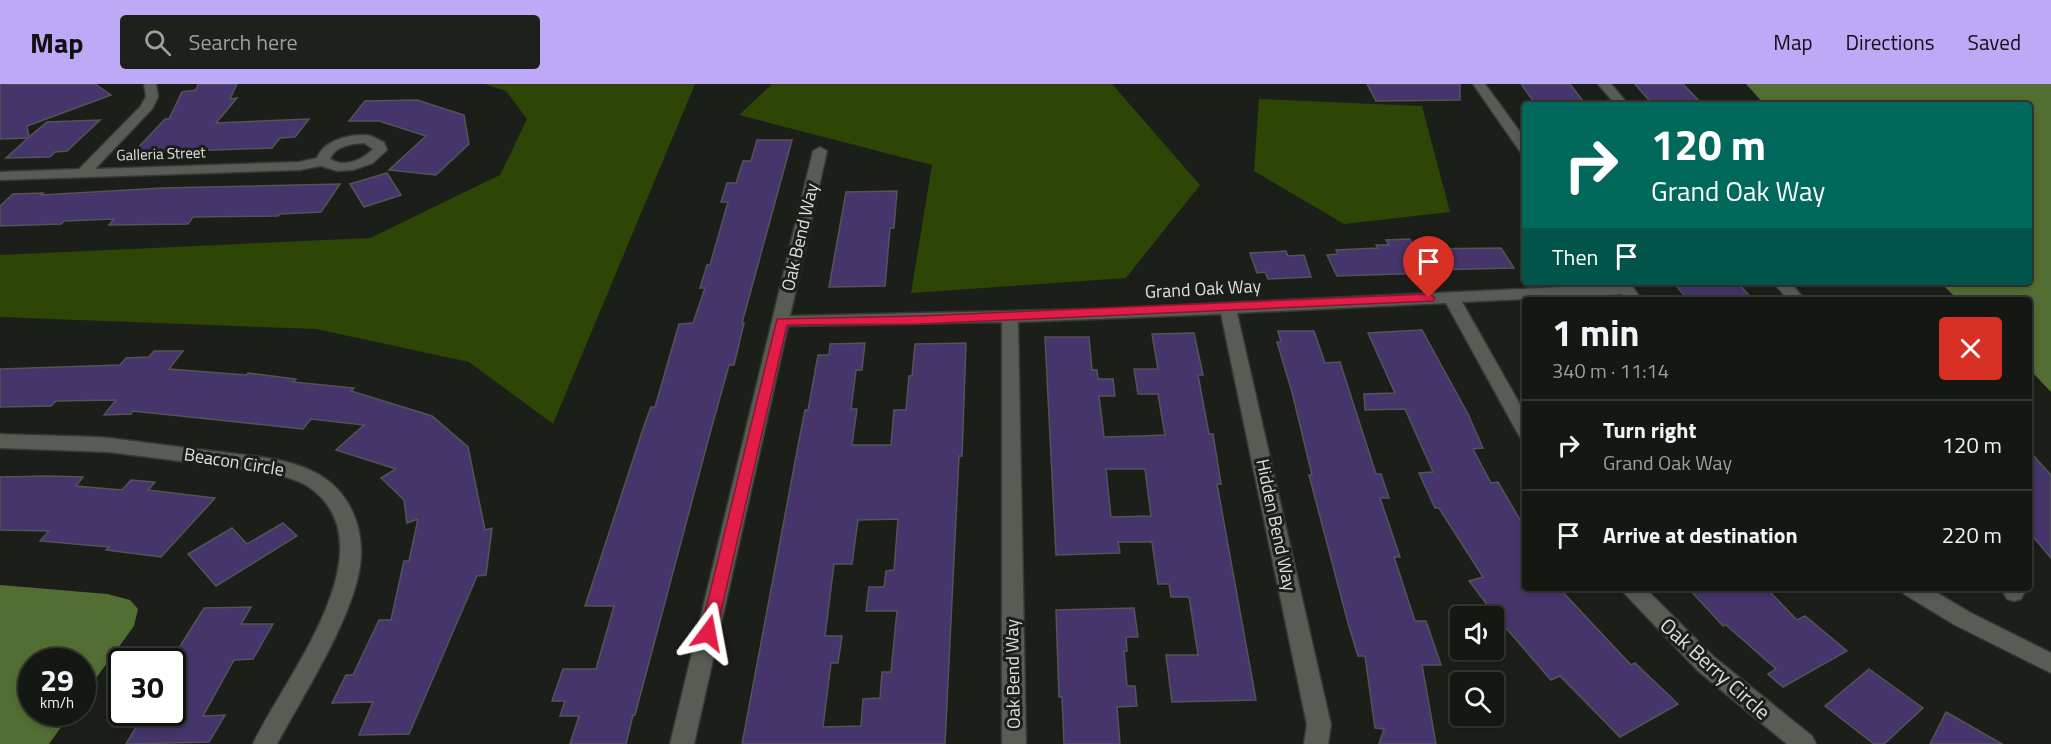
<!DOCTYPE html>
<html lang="en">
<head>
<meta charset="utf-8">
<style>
  body { margin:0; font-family:"Titillium Web",sans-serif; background:#1e201c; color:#f1f3f6; height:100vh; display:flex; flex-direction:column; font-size:22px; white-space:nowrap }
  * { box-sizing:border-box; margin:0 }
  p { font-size:20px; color:#9d9fa0 }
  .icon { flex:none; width:33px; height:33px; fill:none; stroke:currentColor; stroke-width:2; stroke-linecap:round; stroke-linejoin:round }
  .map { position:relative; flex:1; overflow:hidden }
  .side { position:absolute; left:1522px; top:213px; width:510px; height:294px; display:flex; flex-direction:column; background:#151713; border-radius:6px; box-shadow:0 3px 9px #0003,0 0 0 2px #343633 }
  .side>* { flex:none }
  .guide { position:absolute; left:1522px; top:18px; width:510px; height:183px; border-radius:6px; box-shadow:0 3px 9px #0003,0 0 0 2px #343633; background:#00695c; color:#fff; overflow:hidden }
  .tools { position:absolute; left:1450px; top:522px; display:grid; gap:12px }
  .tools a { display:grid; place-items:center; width:54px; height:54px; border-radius:6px; background:#151713; box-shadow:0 3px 9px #0003,0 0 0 2px #343633; font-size:30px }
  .speed { position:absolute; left:18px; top:564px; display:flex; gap:12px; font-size:30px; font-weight:700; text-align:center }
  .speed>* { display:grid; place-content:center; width:78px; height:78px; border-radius:50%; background:#151713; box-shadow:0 3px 9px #0003,0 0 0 2px #343633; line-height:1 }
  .speed small { font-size:15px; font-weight:400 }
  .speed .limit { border:3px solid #111; border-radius:9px; background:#fff; color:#111 }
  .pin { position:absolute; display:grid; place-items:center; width:51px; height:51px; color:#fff; margin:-62px -26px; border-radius:50% 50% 50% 0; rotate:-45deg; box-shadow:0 0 6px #0007 }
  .pin .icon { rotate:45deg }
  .me { position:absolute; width:66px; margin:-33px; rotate:13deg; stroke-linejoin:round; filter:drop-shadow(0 0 4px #0008) }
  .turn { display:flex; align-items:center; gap:21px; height:126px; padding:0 30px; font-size:27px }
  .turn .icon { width:78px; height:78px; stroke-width:2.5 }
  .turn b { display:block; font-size:42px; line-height:51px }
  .then { display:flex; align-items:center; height:57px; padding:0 30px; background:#0003; gap:12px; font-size:22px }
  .round { display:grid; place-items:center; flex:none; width:63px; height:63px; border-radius:6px; background:#1e201c }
  .headline { display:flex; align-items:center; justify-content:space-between; height:102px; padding:0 30px }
  h1 { font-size:36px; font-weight:700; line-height:45px }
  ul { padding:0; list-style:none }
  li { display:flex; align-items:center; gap:18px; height:90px; padding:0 30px; border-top:2px solid #343633 }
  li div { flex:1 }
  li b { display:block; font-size:22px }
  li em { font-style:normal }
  header { display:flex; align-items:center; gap:36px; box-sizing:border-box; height:84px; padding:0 30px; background:#bda9f5; color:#111 }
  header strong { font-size:28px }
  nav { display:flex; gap:33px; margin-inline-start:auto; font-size:21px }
  .search { width:420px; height:54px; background:#1e201c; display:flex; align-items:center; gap:15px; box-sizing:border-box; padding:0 21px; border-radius:6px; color:#9d9fa0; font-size:22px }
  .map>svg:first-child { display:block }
</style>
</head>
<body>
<header>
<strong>Map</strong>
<div class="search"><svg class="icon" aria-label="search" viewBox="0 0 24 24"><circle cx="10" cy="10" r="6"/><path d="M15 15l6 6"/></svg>Search here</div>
<nav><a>Map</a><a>Directions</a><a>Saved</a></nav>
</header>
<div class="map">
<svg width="2051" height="660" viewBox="0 0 2051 660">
  <rect width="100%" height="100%" fill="#1c1f19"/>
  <g fill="#2d4505">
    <polygon points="484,0 695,0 553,340 469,278 316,245 0,233 0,171 370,154 500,91 527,35 506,7"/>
    <polygon points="772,0 1112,0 1200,101 1126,194 911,209 932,81 739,31"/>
    <polygon points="1259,15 1422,22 1450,128 1344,140 1254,87"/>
  </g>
  <g fill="#536e33">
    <polygon points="1746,0 2051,0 2051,308 2030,286 2030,216 1958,216 1940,198 2030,198 2030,21 1765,21"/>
    <polygon points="0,501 107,510 130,516 138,525 134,542 83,612 82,578 32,578 32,628 71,629 49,660 0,660"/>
  </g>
  <g fill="#45356b" stroke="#54535a" stroke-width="1.5" fill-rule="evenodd">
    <polygon points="0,0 95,0 111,11 27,42 29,53 47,38 100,36 67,67 55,68 50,73 6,74 28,54 0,55"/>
    <polygon points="198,0 237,0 230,15 237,14 216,39 309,35 295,53 280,54 272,64 133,69 165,35 169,35 182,8 196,6"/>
    <polygon points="1367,0 1460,0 1460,16 1376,17"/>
    <polygon points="1521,0 1570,0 1586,21 1536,21"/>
    <polygon points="1635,0 1683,0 1703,21 1653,21"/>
    <polygon points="417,16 464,31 469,60 436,91 389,86 426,52 379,37 349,37 365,17"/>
    <polygon points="757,56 792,56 742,239 744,239 734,281 729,281 709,353 635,631 633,631 626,660 570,660 579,632 560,632 565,617 552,617 563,585 596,585 614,522 585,522 644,342 651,323 655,323 679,240 693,239 705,204 700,204 707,181 710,181 728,118 721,118 727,99 736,99 743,77 751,77"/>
    <polygon points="387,89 401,111 364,123 350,100"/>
    <polygon points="340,100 321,128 280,130 278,132 193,133 188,140 109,141 114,135 64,137 61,140 0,142 0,122 13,110 43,109 41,111 162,104"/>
    <polygon points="897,107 894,144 890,144 885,202 829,203 846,108"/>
    <polygon points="1410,155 1415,165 1501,164 1514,184 1427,186 1428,189 1337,192 1327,171 1338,170 1336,166 1378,164 1376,161 1389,161 1386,156"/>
    <polygon points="1286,167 1288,172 1304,171 1311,193 1268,195 1265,188 1257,189 1250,169"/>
    <polygon points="1673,198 1737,198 1753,216 1688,216"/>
    <polygon points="1422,246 1468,330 1483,364 1473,365 1491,399 1498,398 1526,446 1526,504 1559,504 1631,581 1635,579 1678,620 1620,653 1560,592 1551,596 1499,536 1469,497 1483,493 1439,424 1435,424 1419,389 1433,388 1405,325 1365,326 1364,310 1395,309 1368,249"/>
    <polygon points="1278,247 1314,247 1325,279 1340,278 1376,390 1381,390 1389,414 1380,414 1400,473 1394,473 1415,537 1426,537 1441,581 1422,581 1436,660 1379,660 1384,645 1375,644 1365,572 1358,572 1348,539 1309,391 1312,391 1292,308 1277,258 1281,258"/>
    <path d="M1194,249l9,42h-5l11,59h4l8,50h-4l39,216 -84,2 -6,-47h32l-9,-58h-18l-2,-13h-11l-6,-42h-34l2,11 -64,2 -11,-218h44l3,33h5l1,9h15l2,17h-16l5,41 37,-1 24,-1 -7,-41h-20l-4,-25h24l-6,-35zM1106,385h39l6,47 -40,1z"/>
    <path d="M865,259l-3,27h-6l-5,39h6l-5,36h39l3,-35h12l3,-34h3l3,-32 51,-1 -4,113h-3l-14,288h-203l56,-298 7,-36h3l10,-55h11l1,-11zM898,435l-4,51 -8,1 -2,16h-15l-3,24h31l-6,61h-9l-2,26 -17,1 -2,27 -38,1 8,-64h7l4,-27h-17l9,-72h18l6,-44z"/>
    <polygon points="154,267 183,267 169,285 246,291 248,289 296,295 293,298 354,304 351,307 432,332 468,363 485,446 492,444 486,491 477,492 409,650 359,651 373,618 332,619 346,591 353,591 379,536 391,536 404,477 409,477 418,435 407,439 404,416 381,394 396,385 336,366 364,341 311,335 303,345 133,327 131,330 104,331 116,316 56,317 51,322 0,323 0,285 120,281 126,274 149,273"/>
    <polygon points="2030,368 2051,391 2051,474 2030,449"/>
    <polygon points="47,392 83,393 76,402 122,406 131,396 155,398 148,406 215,414 161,473 106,466 109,463 40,457 49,447 0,446 0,393"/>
    <polygon points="283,439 297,452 216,502 188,470 232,444 247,460"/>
    <polygon points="1688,504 1766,504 1797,536 1805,532 1847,567 1783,603 1768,590 1776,585 1726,541 1723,542"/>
    <polygon points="251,523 241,540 273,540 253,575 234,576 203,632 225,631 209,658 126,660 145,628 172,628 172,575 204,524"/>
    <polygon points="1134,524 1138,553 1126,553 1127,567 1124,567 1127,602 1135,602 1137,622 1117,623 1120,660 1064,660 1062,613 1059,613 1056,526"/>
    <polygon points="1869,585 1923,624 1884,660 1874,660 1825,622"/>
    <polygon points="1946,628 2002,660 1930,660"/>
  </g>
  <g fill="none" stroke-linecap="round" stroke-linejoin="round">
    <defs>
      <g id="minor">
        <path d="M144,0h12l2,13 -6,12 -57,60 204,-7 18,-4c6,-17 31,-24 49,-23 6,0 12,5 18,7l3,8 -14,13 -20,7 -16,1 -16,-5 -22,4 -299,10v-8l79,-3 61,-62 6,-10zM364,59l9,6c-11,11 -28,19 -43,10 5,-13 21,-15 34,-16z"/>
        <polygon points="1598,0 1611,0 1629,21 1616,21"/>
        <polygon points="820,63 827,67 790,232 1098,225 1626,200 1634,205 1626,210 1462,218 1526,331 1526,354 1520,353 1517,348 1446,219 1237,229 1331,641 1328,660 1304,660 1307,641 1221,230 1018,238 1026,660 1002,660 1002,238 788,242 694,660 670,660 813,67"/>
        <polygon points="1773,198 1790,198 1805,216 1788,216"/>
        <path d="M0,350c36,2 73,1 109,4 34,4 69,9 103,13 37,5 83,6 114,28 29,21 40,59 33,93 -10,52 -56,124 -82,172h-24c29,-63 137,-193 60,-254 -12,-10 -31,-14 -46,-18l-159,-20 -108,-4z"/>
        <polygon points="1622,504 1645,504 1714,573 1812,652 1816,660 1787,660 1698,587 1625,510"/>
        <polygon points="2001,504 2022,504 2024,509 2021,515 2014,517 2007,515"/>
      </g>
      <g id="tertiary">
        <polygon points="1473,0 1485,0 1526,56 1526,70 1521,69"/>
        <polygon points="1613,198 1629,198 1642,216 1626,216"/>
        <polygon points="1901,504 1929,504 1971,529 2051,569 2051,589 1955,541 1904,510"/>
      </g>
    </defs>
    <use href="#minor" stroke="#363834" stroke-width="3"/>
    <use href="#tertiary" stroke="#363834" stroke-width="3"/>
    <use href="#minor" fill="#585c55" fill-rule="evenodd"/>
    <use href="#tertiary" fill="#585c55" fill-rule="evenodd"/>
  </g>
  <polygon fill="#e11d48" stroke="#92132f" stroke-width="1.5" points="1429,210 1435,214 1433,217 919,240 787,241 716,549 714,554 708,556 702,554 700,549 777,235 919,232"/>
  <g text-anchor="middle" stroke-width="6" stroke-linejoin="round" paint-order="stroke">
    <g font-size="15" fill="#dee0dc" stroke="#1c1f19">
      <text transform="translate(161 70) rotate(-2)" y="5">Galleria Street</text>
    </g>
    <g font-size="18" fill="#dee0dc" stroke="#1c1f19">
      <text transform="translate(800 153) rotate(-77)" y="6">Oak Bend Way</text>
      <text transform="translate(1203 205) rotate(-3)" y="6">Grand Oak Way</text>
      <text transform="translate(234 378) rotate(9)" y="6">Beacon Circle</text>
      <text transform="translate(1276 441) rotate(78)" y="6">Hidden Bend Way</text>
      <text transform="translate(1013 590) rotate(-91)" y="6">Oak Bend Way</text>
    </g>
    <g font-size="21" fill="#dee0dc" stroke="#1c1f19">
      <text transform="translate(1715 585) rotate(42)" y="7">Oak Berry Circle</text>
    </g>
  </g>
</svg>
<div class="tools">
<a><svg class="icon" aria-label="sound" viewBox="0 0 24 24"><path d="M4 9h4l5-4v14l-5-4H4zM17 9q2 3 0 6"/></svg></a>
<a><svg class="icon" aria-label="search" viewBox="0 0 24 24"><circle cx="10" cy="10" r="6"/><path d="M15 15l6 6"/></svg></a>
</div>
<div class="speed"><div>29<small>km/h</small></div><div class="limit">30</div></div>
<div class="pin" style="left:1429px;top:214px;background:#d93025"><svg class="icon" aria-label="arrive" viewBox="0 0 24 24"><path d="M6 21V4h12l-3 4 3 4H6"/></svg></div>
<svg class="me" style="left:708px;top:549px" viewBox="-20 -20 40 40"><path d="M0-17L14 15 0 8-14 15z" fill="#e11d48" stroke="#fff" stroke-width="4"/></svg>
<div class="guide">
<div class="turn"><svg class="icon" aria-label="right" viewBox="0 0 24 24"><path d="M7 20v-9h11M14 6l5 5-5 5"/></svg><div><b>120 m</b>Grand Oak Way</div></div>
<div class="then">Then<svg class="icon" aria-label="arrive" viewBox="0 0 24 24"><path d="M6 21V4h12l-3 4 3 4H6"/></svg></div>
</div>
<section class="side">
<div class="headline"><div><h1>1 min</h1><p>340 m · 11:14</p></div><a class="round" style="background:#d93025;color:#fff"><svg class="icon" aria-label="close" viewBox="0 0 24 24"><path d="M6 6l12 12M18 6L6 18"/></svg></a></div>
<ul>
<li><svg class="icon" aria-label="right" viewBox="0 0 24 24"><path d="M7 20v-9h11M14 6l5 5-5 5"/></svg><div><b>Turn right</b><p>Grand Oak Way</p></div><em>120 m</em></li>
<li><svg class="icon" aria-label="arrive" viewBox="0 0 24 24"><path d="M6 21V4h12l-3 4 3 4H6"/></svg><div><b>Arrive at destination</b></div><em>220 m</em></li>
</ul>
</section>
</div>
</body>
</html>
